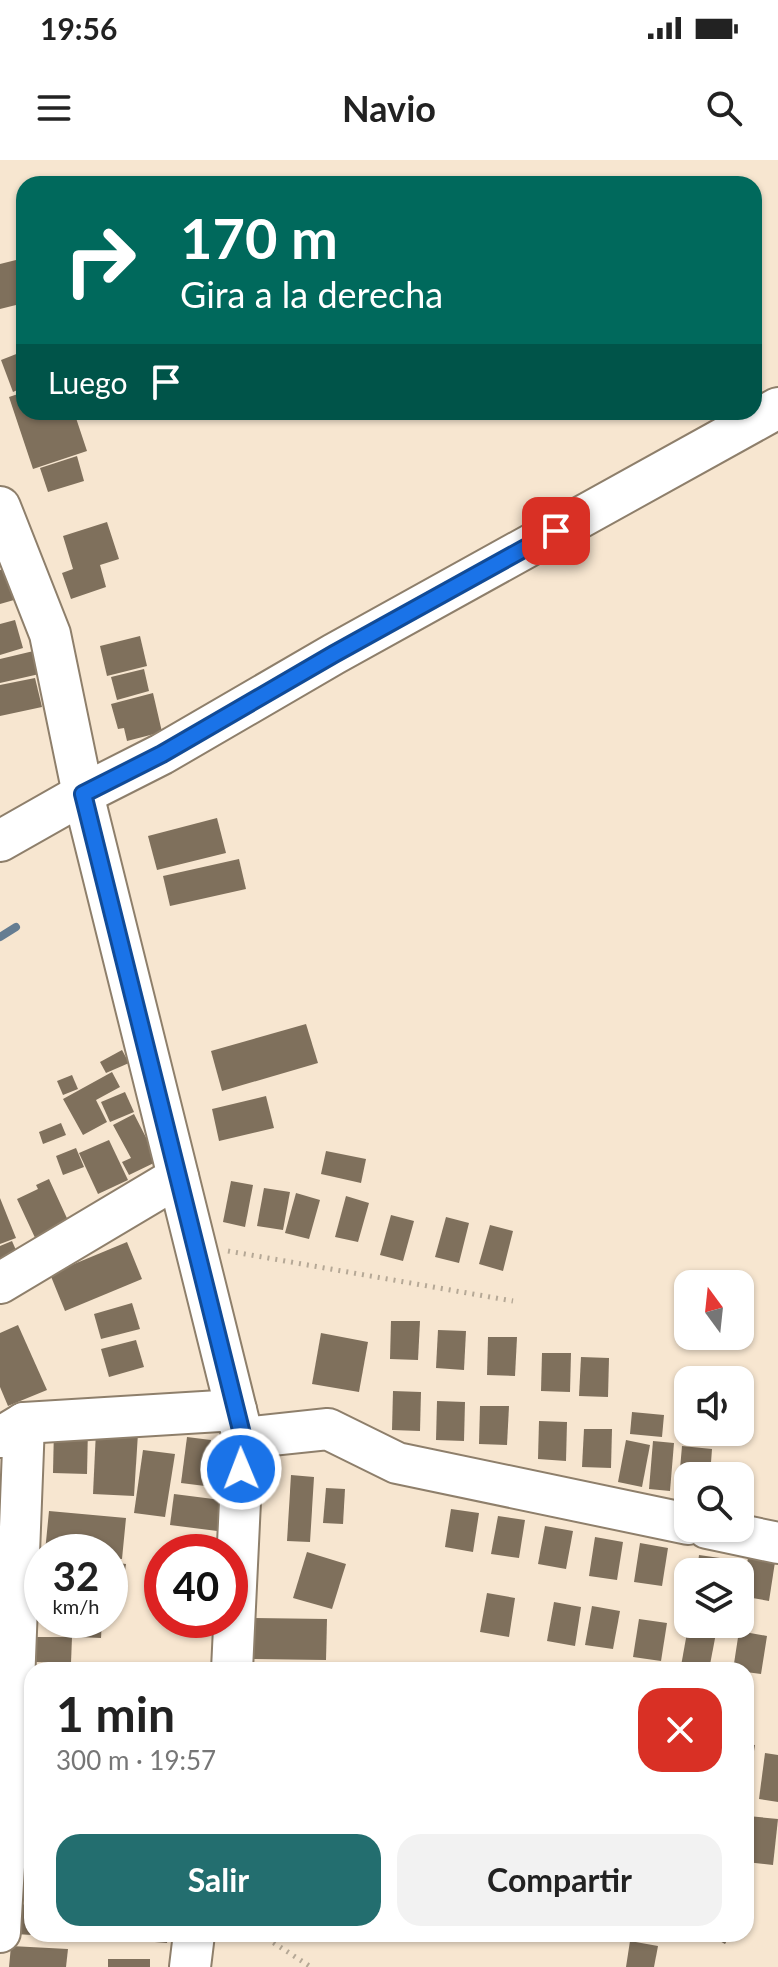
<!DOCTYPE html>
<html lang="es">
<head>
<meta charset="utf-8">
<style>
  body { margin:0; font-family:Lato,sans-serif; background:#f2f2f2; color:#222; height:100vh; display:flex; flex-direction:column; font-size:30px; white-space:nowrap }
  * { box-sizing:border-box; margin:0 }
  p { font-size:26px; color:#767676 }
  .icon { flex:none; width:44px; height:44px; fill:none; stroke:currentColor; stroke-width:2; stroke-linecap:round; stroke-linejoin:round }
  .map { position:relative; flex:1; overflow:hidden }
  .drawer { position:absolute; left:24px; top:1502px; width:730px; height:280px; display:flex; flex-direction:column; background:#fff; border-radius:24px; box-shadow:0 2px 6px #0004 }
  .drawer>* { flex:none }
  .top-card { position:absolute; left:16px; top:16px; width:746px; height:244px; border-radius:24px; box-shadow:0 2px 6px #0004; background:#00695c; color:#fff; overflow:hidden }
  .needle { width:52px; rotate:345deg }
  .controls { position:absolute; left:674px; top:1110px; display:grid; gap:16px }
  .controls a { display:grid; place-items:center; width:80px; height:80px; border-radius:16px; background:#fff; box-shadow:0 2px 6px #0004; font-size:40px }
  .speed { position:absolute; left:24px; top:1374px; display:flex; gap:16px; font-size:40px; font-weight:700; text-align:center }
  .speed>* { display:grid; place-content:center; width:104px; height:104px; border-radius:50%; background:#fff; box-shadow:0 2px 6px #0004; line-height:1 }
  .speed small { font-size:20px; font-weight:400 }
  .speed .limit { border:12px solid #d22; background:#fff; color:#111 }
  .pin { position:absolute; display:grid; place-items:center; width:68px; height:68px; color:#fff; margin:-34px; border-radius:16px; box-shadow:0 4px 12px #0006 }
  .me { position:absolute; width:88px; margin:-44px; rotate:359deg; stroke-linejoin:round; filter:drop-shadow(0 0 6px #0008) }
  .turn { display:flex; align-items:center; gap:28px; height:168px; padding:0 32px; font-size:36px }
  .turn .icon { width:104px; height:104px; stroke-width:2.5 }
  .turn b { display:block; font-size:56px; line-height:68px }
  .then { display:flex; align-items:center; height:76px; padding:0 32px; background:#0003; gap:16px; font-size:30px }
  .round { display:grid; place-items:center; flex:none; width:84px; height:84px; border-radius:24px; background:#f2f2f2 }
  .head { display:flex; align-items:center; justify-content:space-between; height:136px; padding:0 32px }
  h1 { font-size:48px; font-weight:700; line-height:60px }
  .button { display:flex; gap:16px; margin-top:auto; padding:16px 32px }
  .button a { flex:1; height:92px; border-radius:24px; background:#236e6f; color:#fff; font-size:32px; font-weight:700; line-height:92px; text-align:center }
  .button a+a { background:#f2f2f2; color:#222 }
  .status { display:flex; justify-content:space-between; align-items:center; height:56px; padding:0 40px; background:#fff; direction:ltr }
  .status svg { height:22px; fill:currentColor }
  header { display:flex; justify-content:space-between; align-items:center; height:104px; padding:0 32px; background:#fff; font-size:36px; font-weight:700 }
  .map>svg:first-child { display:block }
</style>
</head>
<body>
<div class="status"><b>19:56</b><svg viewBox="0 0 49 12"><path d="M0 12V9h3v3zM5 12V6h3v6zM10 12V3h3v9zM15 12V0h3v12zM26 1h20v11H26zM47 4h2v5h-2z"/></svg></div>
<header><svg class="icon" aria-label="menu" viewBox="0 0 24 24"><path d="M4 6h16M4 12h16M4 18h16"/></svg>Navio<svg class="icon" aria-label="search" viewBox="0 0 24 24"><circle cx="10" cy="10" r="6"/><path d="M15 15l6 6"/></svg></header>
<div class="map">
<svg width="778" height="1807" viewBox="0 0 778 1807">
  <rect width="100%" height="100%" fill="#f7e6d0"/>
  <g fill="none" stroke-linecap="round" stroke-linejoin="round">
    <polyline stroke="#657d92" stroke-width="8" points="0,777 16,767"/>
  </g>
  <g fill="#7f705c">
    <polygon points="24,98 24,143 0,149 0,104"/>
    <polygon points="24,191 24,227 13,232 1,200"/>
    <polygon points="24,232 24,252 74,252 87,291 33,309 9,237"/>
    <polygon points="77,296 84,321 48,332 40,308"/>
    <polygon points="107,362 119,399 100,405 106,427 71,439 62,413 73,409 63,376"/>
    <polygon points="5,408 14,440 0,444 0,410"/>
    <polygon points="15,460 23,488 0,495 0,464"/>
    <polygon points="140,476 147,506 107,516 100,486"/>
    <polygon points="42,489 48,512 0,523 0,499"/>
    <polygon points="144,509 149,531 117,540 111,517"/>
    <polygon points="35,518 42,547 0,556 0,525"/>
    <polygon points="153,533 162,572 127,581 124,568 118,569 111,544"/>
    <polygon points="217,658 226,693 157,710 148,676"/>
    <polygon points="239,699 246,729 170,746 163,716"/>
    <polygon points="306,864 318,903 222,931 211,891"/>
    <polygon points="122,890 129,903 106,913 100,902"/>
    <polygon points="112,912 120,927 96,940 107,962 83,975 63,939"/>
    <polygon points="72,915 78,929 63,935 57,921"/>
    <polygon points="125,932 134,952 110,962 101,942"/>
    <polygon points="266,936 274,968 219,981 212,949"/>
    <polygon points="134,954 158,1001 129,1015 122,1002 131,998 113,965"/>
    <polygon points="61,963 66,975 43,984 39,972"/>
    <polygon points="109,980 128,1020 98,1034 79,993"/>
    <polygon points="76,988 84,1007 63,1015 56,996"/>
    <polygon points="326,991 366,999 361,1023 321,1014"/>
    <polygon points="49,1019 71,1067 37,1082 17,1039 38,1029 36,1025"/>
    <polygon points="231,1021 253,1025 245,1067 223,1062"/>
    <polygon points="264,1028 290,1032 283,1070 257,1066"/>
    <polygon points="296,1033 320,1040 309,1079 285,1073"/>
    <polygon points="346,1036 369,1043 358,1082 335,1077"/>
    <polygon points="0,1038 16,1078 0,1084"/>
    <polygon points="391,1055 414,1061 403,1101 380,1095"/>
    <polygon points="446,1057 469,1063 459,1103 435,1097"/>
    <polygon points="490,1065 513,1071 503,1111 479,1104"/>
    <polygon points="12,1081 19,1097 0,1106 0,1086"/>
    <polygon points="127,1082 142,1119 65,1151 50,1114"/>
    <polygon points="132,1143 140,1169 101,1179 94,1154"/>
    <polygon points="391,1161 420,1161 418,1200 390,1199"/>
    <polygon points="18,1165 47,1230 8,1246 0,1227 0,1173"/>
    <polygon points="438,1170 466,1171 464,1210 436,1208"/>
    <polygon points="321,1173 368,1182 359,1232 312,1224"/>
    <polygon points="488,1177 517,1177 515,1216 487,1215"/>
    <polygon points="136,1180 144,1207 109,1217 101,1189"/>
    <polygon points="542,1193 571,1193 570,1232 541,1231"/>
    <polygon points="581,1197 609,1198 608,1237 579,1236"/>
    <polygon points="393,1231 421,1232 420,1271 392,1270"/>
    <polygon points="437,1241 465,1242 464,1281 436,1280"/>
    <polygon points="480,1246 509,1246 507,1285 479,1284"/>
    <polygon points="632,1252 664,1255 662,1277 630,1274"/>
    <polygon points="539,1261 567,1262 566,1301 538,1299"/>
    <polygon points="684,1262 688,1263 688,1272 712,1272 710,1285 682,1281"/>
    <polygon points="54,1268 88,1268 87,1314 53,1313"/>
    <polygon points="584,1269 612,1269 611,1308 582,1307"/>
    <polygon points="96,1271 138,1273 134,1336 93,1334"/>
    <polygon points="187,1277 211,1280 205,1326 181,1323"/>
    <polygon points="626,1280 650,1285 642,1327 618,1322"/>
    <polygon points="653,1281 674,1283 670,1331 649,1329"/>
    <polygon points="682,1286 712,1289 710,1316 688,1316 688,1333 678,1332"/>
    <polygon points="143,1290 175,1294 165,1357 134,1353"/>
    <polygon points="291,1315 314,1317 310,1382 287,1381"/>
    <polygon points="326,1328 345,1329 343,1364 323,1363"/>
    <polygon points="174,1334 237,1342 233,1373 170,1365"/>
    <polygon points="451,1349 479,1353 473,1392 445,1387"/>
    <polygon points="49,1351 126,1358 122,1399 110,1398 110,1392 45,1392"/>
    <polygon points="498,1356 525,1360 519,1398 491,1394"/>
    <polygon points="545,1366 573,1371 566,1409 538,1404"/>
    <polygon points="595,1377 623,1382 617,1420 589,1416"/>
    <polygon points="640,1383 668,1388 662,1426 634,1422"/>
    <polygon points="307,1392 346,1404 332,1449 293,1438"/>
    <polygon points="699,1395 727,1399 725,1412 697,1412"/>
    <polygon points="39,1396 42,1397 42,1428 36,1427"/>
    <polygon points="748,1398 775,1402 769,1441 741,1436"/>
    <polygon points="110,1402 126,1404 121,1438 110,1437"/>
    <polygon points="156,1423 162,1423 162,1447 157,1447"/>
    <polygon points="487,1433 515,1438 509,1477 480,1472"/>
    <polygon points="554,1442 581,1447 575,1486 547,1481"/>
    <polygon points="592,1446 620,1451 613,1489 585,1485"/>
    <polygon points="252,1458 327,1459 326,1500 252,1499"/>
    <polygon points="639,1459 667,1463 661,1501 633,1497"/>
    <polygon points="45,1460 73,1460 72,1471 45,1468"/>
    <polygon points="78,1460 102,1460 101,1478 78,1477"/>
    <polygon points="688,1467 716,1473 709,1510 681,1506"/>
    <polygon points="739,1471 767,1476 761,1514 746,1512 746,1510 733,1510"/>
    <polygon points="36,1477 72,1477 71,1503 36,1502"/>
    <polygon points="746,1584 755,1585 748,1627 746,1627"/>
    <polygon points="765,1593 778,1595 778,1642 759,1639"/>
    <polygon points="23,1614 32,1615 32,1671 18,1670"/>
    <polygon points="748,1656 778,1659 773,1705 746,1702"/>
    <polygon points="22,1702 32,1704 32,1731 18,1729"/>
    <polygon points="18,1744 32,1745 32,1775 15,1774"/>
    <polygon points="47,1774 79,1774 79,1779 47,1776"/>
    <polygon points="85,1774 129,1774 128,1781 85,1778"/>
    <polygon points="131,1774 168,1774 167,1783 130,1780"/>
    <polygon points="707,1774 731,1774 725,1784"/>
    <polygon points="630,1781 658,1786 654,1807 626,1807"/>
    <polygon points="11,1786 68,1789 66,1807 9,1807"/>
    <rect x="108" y="1799" width="42" height="8"/>
  </g>
  <g fill="none" stroke-linecap="round" stroke-linejoin="round">
    <defs>
      <g id="minor">
        <polyline points="0,347 50,474 83,634 243,1278 232,1510"/>
        <polyline points="0,681 83,634 162,594 334,494 778,248"/>
        <polyline points="0,1123 178,1017"/>
        <polyline points="1,1277 24,1263 236,1250"/>
        <polyline points="243,1278 328,1269 397,1303 688,1364"/>
        <polyline points="707,1368 778,1383"/>
        <polyline points="0,1772 12,1576 24,1263"/>
        <polyline points="190,1807 194,1774"/>
      </g>
    </defs>
    <use href="#minor" stroke="#8e7f6b" stroke-width="44"/>
    <g stroke="#b5a896" stroke-width="5" stroke-dasharray="2 6" stroke-linecap="butt">
      <polyline points="228,1091 513,1141"/>
      <polyline points="260,1774 311,1807"/>
    </g>
    <use href="#minor" stroke="#fff" stroke-width="40"/>
  </g>
  <g fill="none" stroke-linecap="round" stroke-linejoin="round">
    <defs>
      <polyline id="route" points="241,1309 243,1278 83,634 162,594 334,494 556,371"/>
    </defs>
    <use href="#route" stroke="#114b97" stroke-width="20"/>
    <use href="#route" stroke="#1a73e8" stroke-width="14"/>
  </g>
</svg>
<div class="controls">
<a><svg class="needle" viewBox="-14 -14 28 28"><path d="M0-13l5 13h-10z" fill="#e53935"/><path d="M0 13l5-13h-10z" fill="#767676"/></svg></a>
<a><svg class="icon" aria-label="sound" viewBox="0 0 24 24"><path d="M4 9h4l5-4v14l-5-4H4zM17 9q2 3 0 6"/></svg></a>
<a><svg class="icon" aria-label="search" viewBox="0 0 24 24"><circle cx="10" cy="10" r="6"/><path d="M15 15l6 6"/></svg></a>
<a><svg class="icon" aria-label="layers" viewBox="0 0 24 24"><path d="M12 4l9 5-9 5-9-5zM3 14l9 5 9-5"/></svg></a>
</div>
<div class="speed"><div>32<small>km/h</small></div><div class="limit">40</div></div>
<div class="pin" style="left:556px;top:371px;background:#d93025"><svg class="icon" aria-label="arrive" viewBox="0 0 24 24"><path d="M6 21V4h12l-3 4 3 4H6"/></svg></div>
<svg class="me" style="left:241px;top:1309px" viewBox="-20 -20 40 40"><circle r="17" fill="#1a73e8" stroke="#fff" stroke-width="3"/><path d="M0-11L8 9 0 5-8 9z" fill="#fff"/></svg>
<div class="top-card">
<div class="turn"><svg class="icon" aria-label="right" viewBox="0 0 24 24"><path d="M7 20v-9h11M14 6l5 5-5 5"/></svg><div><b>170 m</b>Gira a la derecha</div></div>
<div class="then">Luego<svg class="icon" aria-label="arrive" viewBox="0 0 24 24"><path d="M6 21V4h12l-3 4 3 4H6"/></svg></div>
</div>
<section class="drawer">
<div class="head"><div><h1>1 min</h1><p>300 m · 19:57</p></div><a class="round" style="background:#d93025;color:#fff"><svg class="icon" aria-label="close" viewBox="0 0 24 24"><path d="M6 6l12 12M18 6L6 18"/></svg></a></div>
<div class="button"><a>Salir</a><a>Compartir</a></div>
</section>
</div>
</body>
</html>
